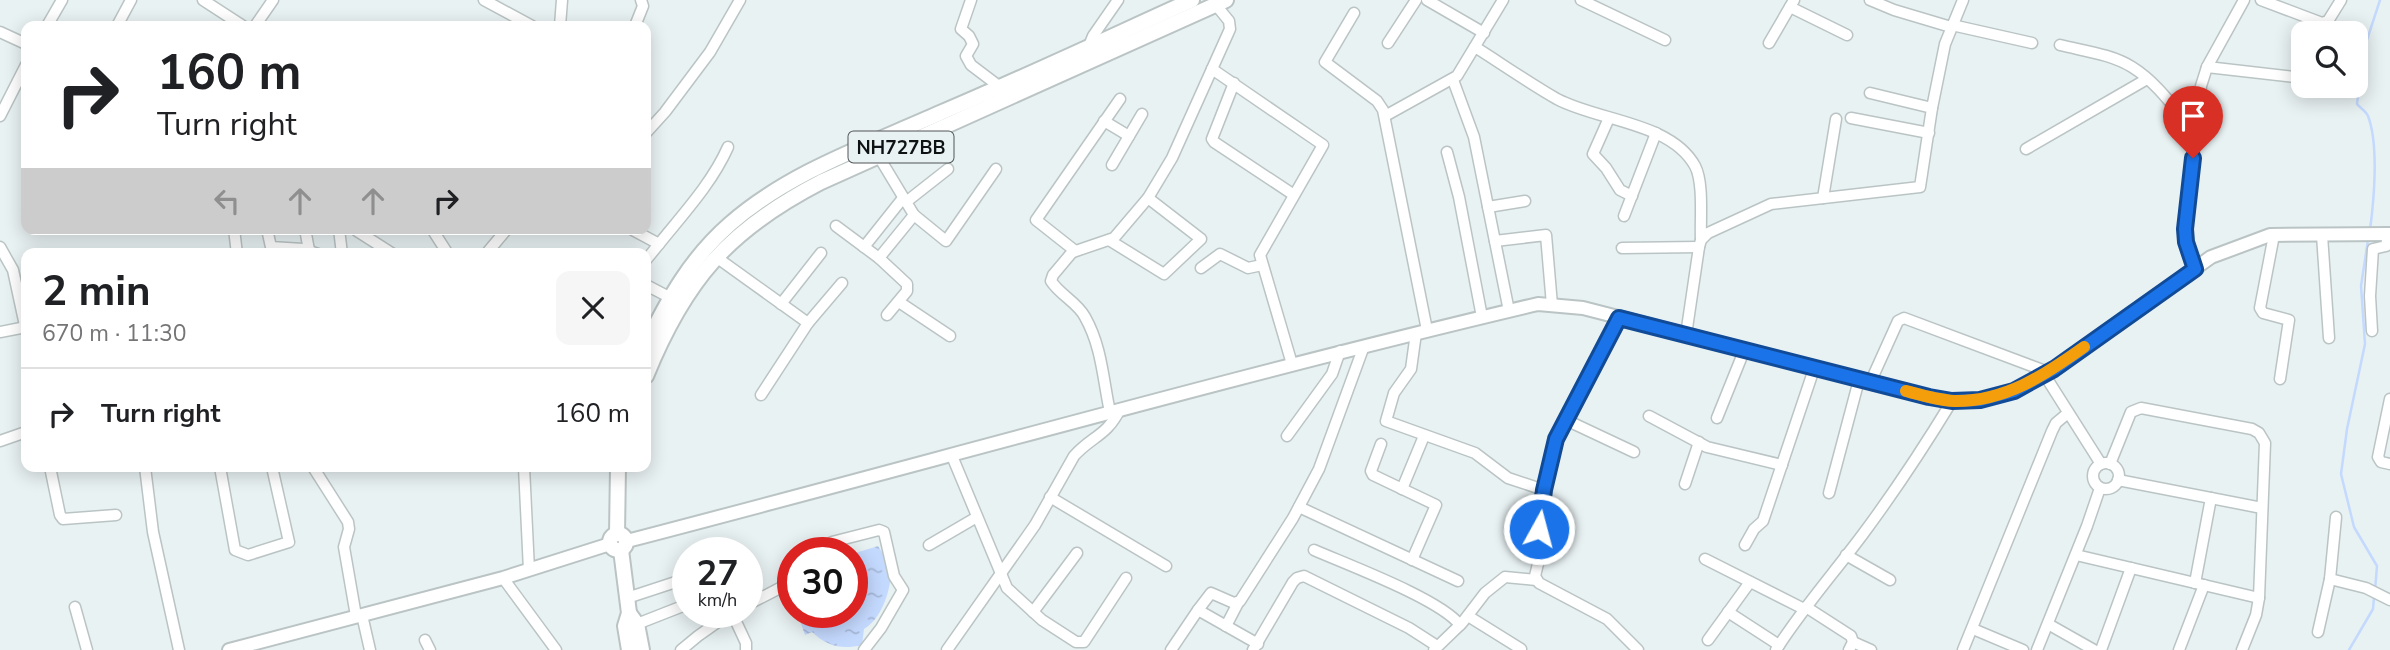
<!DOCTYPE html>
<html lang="en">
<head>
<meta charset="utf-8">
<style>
  body { margin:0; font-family:"Nunito Sans",sans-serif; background:#f6f6f6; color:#202124; height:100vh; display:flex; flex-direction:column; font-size:26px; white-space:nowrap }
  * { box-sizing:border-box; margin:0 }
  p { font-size:23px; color:#757577 }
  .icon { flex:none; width:38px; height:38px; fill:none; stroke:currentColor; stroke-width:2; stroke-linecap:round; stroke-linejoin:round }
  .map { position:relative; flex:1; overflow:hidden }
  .drawer { position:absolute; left:21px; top:248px; width:630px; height:224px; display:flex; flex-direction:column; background:#fff; border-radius:14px; box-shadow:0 4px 18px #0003 }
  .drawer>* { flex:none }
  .banner { position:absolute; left:21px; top:21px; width:630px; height:214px; border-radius:14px; box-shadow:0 4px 18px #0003; background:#fff; color:#202124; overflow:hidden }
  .controls { position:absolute; left:2291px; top:21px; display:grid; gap:14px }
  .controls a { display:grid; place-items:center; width:77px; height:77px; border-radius:14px; background:#fff; box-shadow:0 4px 18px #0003; font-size:35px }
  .speed { position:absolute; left:672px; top:537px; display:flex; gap:14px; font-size:35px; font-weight:700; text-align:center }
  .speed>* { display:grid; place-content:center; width:91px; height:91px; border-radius:50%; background:#fff; box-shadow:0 4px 18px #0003; line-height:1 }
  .speed small { font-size:18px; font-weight:400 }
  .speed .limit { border:10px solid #d22; background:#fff; color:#111 }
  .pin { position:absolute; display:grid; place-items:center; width:60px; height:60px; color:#fff; margin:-72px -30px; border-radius:50% 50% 50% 0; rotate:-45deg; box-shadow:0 0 7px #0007 }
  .pin .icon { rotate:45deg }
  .me { position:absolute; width:77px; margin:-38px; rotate:7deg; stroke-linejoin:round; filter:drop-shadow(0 0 5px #0008) }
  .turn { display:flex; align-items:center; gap:24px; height:147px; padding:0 21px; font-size:32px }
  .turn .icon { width:91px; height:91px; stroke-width:2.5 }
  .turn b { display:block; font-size:49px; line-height:60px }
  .lanes { display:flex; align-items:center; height:66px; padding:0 21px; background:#0003; justify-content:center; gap:35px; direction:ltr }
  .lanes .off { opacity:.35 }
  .round { display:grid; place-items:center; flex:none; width:74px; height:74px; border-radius:14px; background:#f6f6f6 }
  .headline { display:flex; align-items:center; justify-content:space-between; height:119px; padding:0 21px }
  h1 { font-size:42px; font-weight:700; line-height:52px }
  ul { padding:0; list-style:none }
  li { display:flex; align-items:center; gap:21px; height:91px; padding:0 21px; border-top:2px solid #e0e0e0 }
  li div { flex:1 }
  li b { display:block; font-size:26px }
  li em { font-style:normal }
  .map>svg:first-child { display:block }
</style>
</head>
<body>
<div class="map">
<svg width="2390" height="650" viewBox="0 0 2390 650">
  <defs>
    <pattern id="water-ripples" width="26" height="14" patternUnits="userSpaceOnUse" patternTransform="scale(1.75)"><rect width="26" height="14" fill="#c4d9fe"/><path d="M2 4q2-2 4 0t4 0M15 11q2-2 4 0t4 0" fill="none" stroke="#a7b9d9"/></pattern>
  </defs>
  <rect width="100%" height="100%" fill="#e9f2f3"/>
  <path fill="url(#water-ripples)" d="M878,546l6,9 6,1c5,22 -5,61 -26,73l-2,16c-21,5 -35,1 -50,-13l-7,3 -8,-23h55v-58z"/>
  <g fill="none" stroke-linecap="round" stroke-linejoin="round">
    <g stroke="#c4d9fe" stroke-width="2.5">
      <path d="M2370,230c4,-30 9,-85 -2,-114 -2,-5 -8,-8 -11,-12l6,-52 17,-52"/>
      <polyline points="2368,240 2361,286 2365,344 2347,429 2341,474 2354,527 2377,566 2375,590"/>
      <polyline points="2349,650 2373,609 2374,597"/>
    </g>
    <defs>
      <g id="minor">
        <polyline points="203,0 243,26"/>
        <polyline points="484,0 532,26"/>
        <polyline points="971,0 961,29 969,36 973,44 966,56 971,65 1004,90"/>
        <polyline points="1427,0 1484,33"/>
        <polyline points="1581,0 1665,40"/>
        <polyline points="1870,0 1894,10 1951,27"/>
        <polyline points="2261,0 2322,23 2328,21 2341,0"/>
        <polyline points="1790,7 1847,35"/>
        <polyline points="1354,13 1325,62 1377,101 1383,110 1427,330"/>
        <polyline points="1952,25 2032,43"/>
        <polyline points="47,26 62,0"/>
        <polyline points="117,26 131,0"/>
        <polyline points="255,26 273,0"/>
        <polyline points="560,26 562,0"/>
        <polyline points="635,26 643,6 641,0"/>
        <polyline points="0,32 26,44"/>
        <polyline points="1388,43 1416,0"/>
        <polyline points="1769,43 1794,0"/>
        <path d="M2060,45c24,6 51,9 72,22 26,16 45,45 64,67"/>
        <polyline points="1089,46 1093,36 1118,0"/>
        <path d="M1475,47c27,17 54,36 82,52 41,22 114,23 138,67 9,17 5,54 6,74"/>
        <polyline points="2207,67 2303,78"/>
        <polyline points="1212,69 1323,145 1260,255 1292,364"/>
        <polyline points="1453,80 1474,137 1509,311"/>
        <polyline points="1234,83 1212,139 1214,142 1294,195"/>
        <polyline points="1870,93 1932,108"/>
        <polyline points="0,116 26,65"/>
        <polyline points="1385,116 1457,76 1503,0"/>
        <polyline points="1609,118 1593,154 1606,168 1620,190 1632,196"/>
        <polyline points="1851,118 1929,133"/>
        <polyline points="1104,121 1129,136"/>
        <polyline points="646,133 665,112 710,52 740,0"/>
        <polyline points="2026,149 2147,79"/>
        <polyline points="1447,152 1459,197 1482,317"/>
        <polyline points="879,157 914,215 946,241 996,169"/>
        <polyline points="1112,165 1142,114"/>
        <polyline points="1823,198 1836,119"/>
        <polyline points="906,202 948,169"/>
        <polyline points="1488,207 1525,201"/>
        <polyline points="1624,216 1656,133"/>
        <polyline points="836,226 879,258 907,284 907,291 887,315"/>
        <polyline points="234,229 237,254"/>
        <polyline points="267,229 271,247 303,249 318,254"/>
        <polyline points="305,229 309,250"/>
        <polyline points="339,229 342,254"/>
        <polyline points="432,229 448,254"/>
        <polyline points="631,229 659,244 646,260"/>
        <polyline points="357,231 393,254"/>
        <polyline points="2274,235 2260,308 2263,313 2289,320 2280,379"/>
        <polyline points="2322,235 2329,338"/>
        <polyline points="1109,240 1164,274 1201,239 1148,198"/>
        <polyline points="1495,241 1546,235 1552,305"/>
        <path d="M659,244c25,-31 53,-61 69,-97"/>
        <polyline points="0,247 13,270 26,330"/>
        <polyline points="864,247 903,198"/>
        <polyline points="1622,248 1699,247"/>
        <polyline points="1073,252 1114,238 1148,198 1172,158 1230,29 1229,21 1216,5"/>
        <polyline points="486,254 507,229"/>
        <polyline points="716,257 808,323"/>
        <polyline points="879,258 914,215"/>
        <polyline points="1201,268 1220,254 1248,268 1262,265"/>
        <polyline points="2195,269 2186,242 2185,229 2201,86 2207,67 2244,0"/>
        <polyline points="646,285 669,297"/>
        <polyline points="899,302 950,336"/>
        <polyline points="781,304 821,253"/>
        <polyline points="1619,318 1554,445 1544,490 1539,529 1543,543 1535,576 1539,583 1607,619 1638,650"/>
        <polyline points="2372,331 2370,296 2373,249 2386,246 2388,234"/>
        <polyline points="0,332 26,327"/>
        <polyline points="1416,333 1411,369 1394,393 1386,421 1475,453 1508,478 1544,490"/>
        <polyline points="1686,335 1699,247 1701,240 1708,233 1771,204 1920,187 1932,108 1945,44 1963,0"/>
        <polyline points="2044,374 2101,464"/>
        <polyline points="1870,383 1898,321 1904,318 2048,372"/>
        <polyline points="761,395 808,323 842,283"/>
        <polyline points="2390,399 2378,457 2381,462 2390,464"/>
        <path d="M1110,412c-7,-32 -8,-65 -25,-95 -7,-14 -25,-22 -34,-36l2,-6 21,-25 -38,-30 84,-121"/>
        <polyline points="1649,416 1707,447 1782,465"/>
        <polyline points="1717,418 1744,351"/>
        <polyline points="1566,420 1634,452"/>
        <polyline points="1287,436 1332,374 1340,351"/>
        <polyline points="0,441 26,432"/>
        <polyline points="1381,444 1371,471 1373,475 1436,505 1412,560"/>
        <polyline points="952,456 1007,588 1042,620 1076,642 1084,642 1126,578"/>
        <circle cx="2106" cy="476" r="13"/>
        <polyline points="2110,464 2131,412 2141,408 2252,429 2259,433 2265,443 2259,598 2256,615 2242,650"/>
        <polyline points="50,467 60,515 63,519 116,515"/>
        <polyline points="145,467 153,532 179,650"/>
        <polyline points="220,467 235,550 248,555 289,542 272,467"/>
        <polyline points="313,467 348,522 349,529 344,547 356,616"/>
        <polyline points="524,467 529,570"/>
        <polyline points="2118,480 2262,508"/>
        <polyline points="1685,484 1699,442"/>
        <polyline points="1402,489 1424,436"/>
        <polyline points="1829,493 1859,380"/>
        <polyline points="1050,497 1166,566"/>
        <polyline points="1299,507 1458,581"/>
        <polyline points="929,545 977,517"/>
        <polyline points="1745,545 1754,529 1763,521 1814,369"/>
        <path d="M1314,550c34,15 126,49 146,75"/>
        <polyline points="729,553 733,550"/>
        <polyline points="818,553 832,542 879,530 884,532 894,576 903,590 881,628 864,650"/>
        <polyline points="1846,555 1890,580"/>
        <polyline points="2076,555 2259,598"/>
        <polyline points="1705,559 1804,609"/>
        <polyline points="503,578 556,650"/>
        <polyline points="2330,579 2366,588 2390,600"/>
        <polyline points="2195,583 2211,498"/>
        <polyline points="627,598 688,578"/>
        <polyline points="747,605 780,588 793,577"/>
        <polyline points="75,607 87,650"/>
        <polyline points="1806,607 1851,636 1853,642 1849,650"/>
        <polyline points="1198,610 1211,593 1234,603 1240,601 1293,518 1319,469 1364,346"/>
        <polyline points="1033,612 1077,553"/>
        <polyline points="1728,612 1779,645"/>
        <polyline points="732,613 746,643 746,650"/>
        <polyline points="362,615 370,650"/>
        <polyline points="1468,616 1521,649"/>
        <polyline points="637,624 688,604"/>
        <polyline points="2048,624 2094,650"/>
        <polyline points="1226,626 1238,603"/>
        <polyline points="1973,629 2023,650"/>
        <polyline points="2318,632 2330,579 2336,517"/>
        <polyline points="425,640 430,650"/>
        <polyline points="1708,640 1750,582"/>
        <polyline points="1853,642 1871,650"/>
        <polyline points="681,650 698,636 732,612"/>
        <path d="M947,650l88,-125 39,-69c18,-20 33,-20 46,-47"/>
        <polyline points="1171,650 1198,610 1258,644"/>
        <polyline points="1253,650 1293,582 1297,578 1304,576 1409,628 1437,646"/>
        <polyline points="1434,650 1462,623 1485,593 1505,577 1536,580"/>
        <path d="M1776,650c26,-41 58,-77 87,-116 32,-43 61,-87 89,-133"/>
        <polyline points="1963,650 2052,431 2056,423 2068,413"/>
        <polyline points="2037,650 2087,526 2100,488"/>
        <polyline points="2101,650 2131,568"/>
        <polyline points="2179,650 2204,585"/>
      </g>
      <g id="major">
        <path d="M627,541c304,-79 606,-165 911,-237l45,4 346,89 23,4 28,-1 34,-9 40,-22 157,-112 59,-22 120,-1"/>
        <polyline points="229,650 503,578 610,544"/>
      </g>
      <g id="highway">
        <path d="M646,345c22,-46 45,-87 84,-121 59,-52 139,-79 210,-111 85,-36 168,-75 252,-113"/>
        <path d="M646,376c39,-96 82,-146 175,-194l405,-182"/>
        <circle cx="618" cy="542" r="8"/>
        <polyline points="617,534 618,467"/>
        <polyline points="621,550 629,613 625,626 629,650"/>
        <polyline points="629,613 637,624 642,650"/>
      </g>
    </defs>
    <use href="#minor" stroke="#bbc4c4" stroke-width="13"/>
    <use href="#major" stroke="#bbc4c4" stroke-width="16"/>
    <use href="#highway" stroke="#bbc4c4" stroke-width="18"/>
    <use href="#minor" stroke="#fff" stroke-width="10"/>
    <use href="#major" stroke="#fff" stroke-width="12"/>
    <use href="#highway" stroke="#fff" stroke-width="14"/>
  </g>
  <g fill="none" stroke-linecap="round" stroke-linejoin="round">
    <defs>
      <polyline id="route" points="1539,529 1544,490 1556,439 1619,318 1929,397 1952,401 1980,400 2014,391 2054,369 2195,269 2186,242 2185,229 2193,158"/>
    </defs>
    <use href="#route" stroke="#114b97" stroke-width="18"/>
    <use href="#route" stroke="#1a73e8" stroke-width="12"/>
    <path stroke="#f59e0b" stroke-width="12" d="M1906,391c15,4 32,9 48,10 51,1 91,-26 130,-54"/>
  </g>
  <g text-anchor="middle" stroke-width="5" stroke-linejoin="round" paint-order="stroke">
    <rect fill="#e9f2f3" stroke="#505556" stroke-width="2" x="848.5" y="131.5" width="105" height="31" rx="5"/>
    <g font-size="19" font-weight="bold" fill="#0e1212">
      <text x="901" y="154">NH727BB</text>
    </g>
  </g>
</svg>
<div class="controls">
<a><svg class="icon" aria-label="search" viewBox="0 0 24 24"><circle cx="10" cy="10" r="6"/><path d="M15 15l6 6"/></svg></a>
</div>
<div class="speed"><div>27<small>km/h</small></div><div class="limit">30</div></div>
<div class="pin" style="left:2193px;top:158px;background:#d93025"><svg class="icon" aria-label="arrive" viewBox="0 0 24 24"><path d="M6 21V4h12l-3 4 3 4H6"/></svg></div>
<svg class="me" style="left:1539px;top:529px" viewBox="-20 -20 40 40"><circle r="17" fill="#1a73e8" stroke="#fff" stroke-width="3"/><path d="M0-11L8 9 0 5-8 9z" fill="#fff"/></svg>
<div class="banner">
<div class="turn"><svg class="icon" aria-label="right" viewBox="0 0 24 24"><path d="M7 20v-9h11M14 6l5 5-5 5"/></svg><div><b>160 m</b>Turn right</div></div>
<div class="lanes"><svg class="icon off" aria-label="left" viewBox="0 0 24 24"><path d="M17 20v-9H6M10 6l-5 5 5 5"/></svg><svg class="icon off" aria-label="ahead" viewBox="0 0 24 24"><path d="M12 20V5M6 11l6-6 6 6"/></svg><svg class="icon off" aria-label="ahead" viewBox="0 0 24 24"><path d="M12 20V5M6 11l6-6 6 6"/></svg><svg class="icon" aria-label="right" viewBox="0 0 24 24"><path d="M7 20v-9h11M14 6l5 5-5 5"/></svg></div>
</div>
<section class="drawer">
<div class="headline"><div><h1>2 min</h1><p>670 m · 11:30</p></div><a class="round"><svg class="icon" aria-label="close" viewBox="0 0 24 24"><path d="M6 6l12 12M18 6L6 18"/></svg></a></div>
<ul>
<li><svg class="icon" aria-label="right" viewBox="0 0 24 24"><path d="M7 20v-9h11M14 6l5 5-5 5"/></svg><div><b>Turn right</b></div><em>160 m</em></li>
</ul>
</section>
</div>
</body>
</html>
